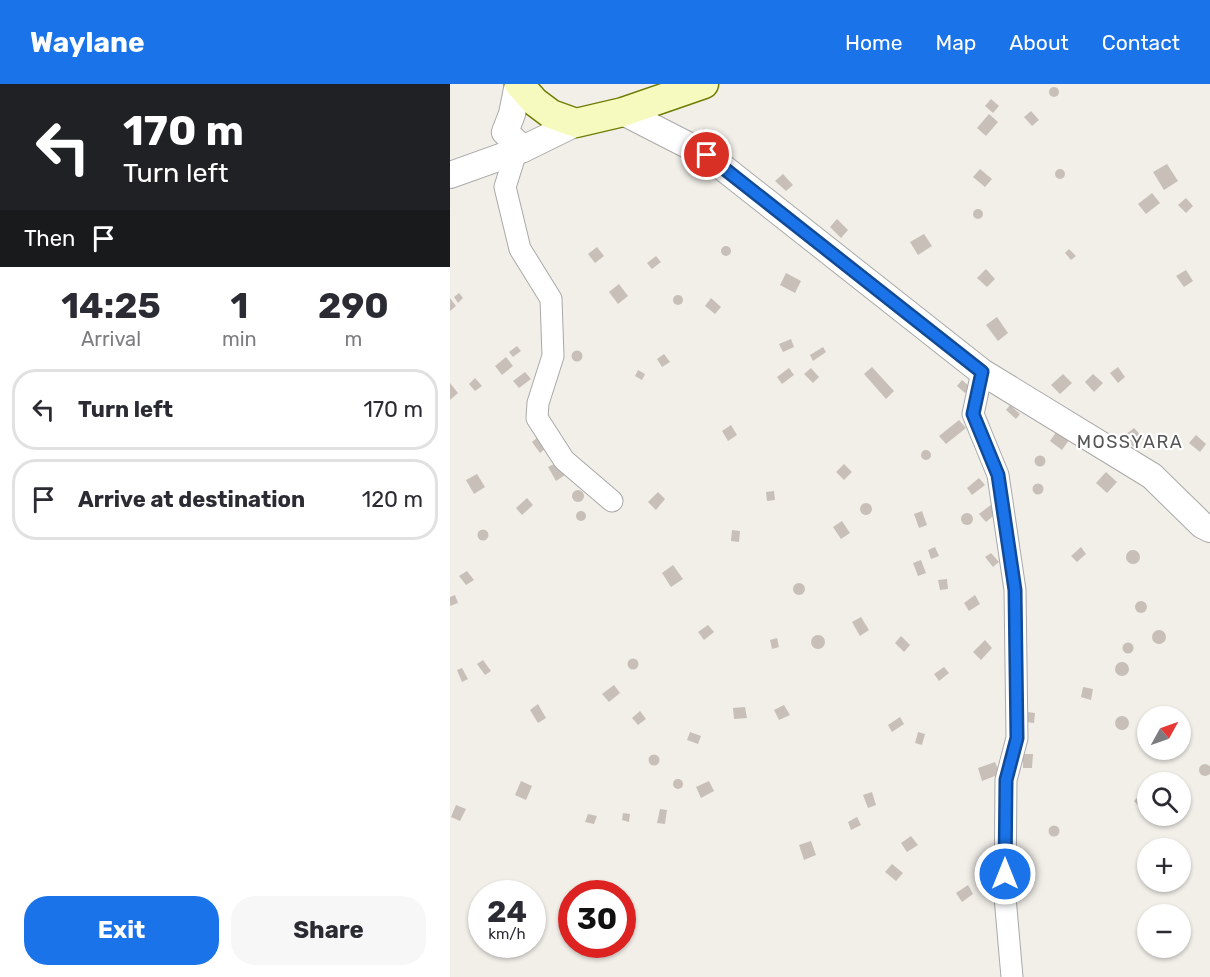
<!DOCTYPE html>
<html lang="en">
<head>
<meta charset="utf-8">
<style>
  body { margin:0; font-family:Rubik,sans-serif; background:#f7f7f7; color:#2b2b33; height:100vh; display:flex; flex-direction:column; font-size:22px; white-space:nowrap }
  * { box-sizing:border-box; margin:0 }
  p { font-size:20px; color:#7c7c81 }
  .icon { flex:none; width:33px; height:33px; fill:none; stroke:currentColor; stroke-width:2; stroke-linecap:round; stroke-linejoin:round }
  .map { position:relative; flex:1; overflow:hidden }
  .details { display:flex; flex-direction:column; background:#fff; width:450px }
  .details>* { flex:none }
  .banner { background:#202124; color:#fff; overflow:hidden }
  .needle { width:39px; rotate:50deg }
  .tools { position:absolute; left:687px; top:622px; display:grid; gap:12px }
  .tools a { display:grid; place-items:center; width:54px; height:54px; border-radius:50%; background:#fff; box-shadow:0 2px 4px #0004; font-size:30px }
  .speed { position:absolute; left:18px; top:796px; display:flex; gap:12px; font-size:30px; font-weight:700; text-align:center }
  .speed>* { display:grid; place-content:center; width:78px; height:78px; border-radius:50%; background:#fff; box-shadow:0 2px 4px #0004; line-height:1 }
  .speed small { font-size:15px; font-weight:400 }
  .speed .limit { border:9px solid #d22; background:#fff; color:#111 }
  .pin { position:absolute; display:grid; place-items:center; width:51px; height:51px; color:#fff; margin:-26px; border:3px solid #fff; border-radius:50%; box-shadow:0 2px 6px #0007 }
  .me { position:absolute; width:66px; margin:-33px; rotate:0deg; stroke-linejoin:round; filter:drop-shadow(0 0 4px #0008) }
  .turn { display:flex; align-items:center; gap:21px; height:126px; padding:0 24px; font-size:27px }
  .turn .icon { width:78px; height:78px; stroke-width:2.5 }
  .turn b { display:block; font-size:42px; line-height:51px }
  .then { display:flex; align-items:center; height:57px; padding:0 24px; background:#0003; gap:12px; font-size:22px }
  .eta { display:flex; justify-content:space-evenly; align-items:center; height:102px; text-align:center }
  .eta b { font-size:36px; font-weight:700; line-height:42px }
  .cta { display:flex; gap:12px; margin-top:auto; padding:12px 24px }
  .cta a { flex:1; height:69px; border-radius:24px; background:#1a73e8; color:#fff; font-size:24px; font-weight:700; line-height:69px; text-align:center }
  .cta a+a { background:#f7f7f7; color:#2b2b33 }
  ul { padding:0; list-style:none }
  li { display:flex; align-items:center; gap:18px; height:81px; margin:0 12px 9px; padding:0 12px; border:3px solid #e1e1e2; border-radius:24px }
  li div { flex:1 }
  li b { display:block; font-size:22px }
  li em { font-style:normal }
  header { display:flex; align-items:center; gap:36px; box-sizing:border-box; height:84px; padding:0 30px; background:#1a73e8; color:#fff }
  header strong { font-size:28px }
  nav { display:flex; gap:33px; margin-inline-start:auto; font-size:21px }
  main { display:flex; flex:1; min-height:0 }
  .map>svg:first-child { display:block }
</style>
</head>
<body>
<header>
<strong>Waylane</strong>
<nav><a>Home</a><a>Map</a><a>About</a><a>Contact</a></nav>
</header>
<main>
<section class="details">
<div class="banner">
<div class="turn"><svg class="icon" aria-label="left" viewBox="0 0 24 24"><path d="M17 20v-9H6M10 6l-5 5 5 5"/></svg><div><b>170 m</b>Turn left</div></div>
<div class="then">Then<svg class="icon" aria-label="arrive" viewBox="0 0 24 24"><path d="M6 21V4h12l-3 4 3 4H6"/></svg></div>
</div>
<div class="eta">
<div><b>14:25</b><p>Arrival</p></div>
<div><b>1</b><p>min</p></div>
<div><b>290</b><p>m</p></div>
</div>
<ul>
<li><svg class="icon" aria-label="left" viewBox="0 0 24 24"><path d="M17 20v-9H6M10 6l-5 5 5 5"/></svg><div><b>Turn left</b></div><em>170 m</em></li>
<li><svg class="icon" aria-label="arrive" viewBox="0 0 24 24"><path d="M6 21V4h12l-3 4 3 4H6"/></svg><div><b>Arrive at destination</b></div><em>120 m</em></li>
</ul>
<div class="cta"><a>Exit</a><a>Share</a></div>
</section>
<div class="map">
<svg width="760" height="893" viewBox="0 0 760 893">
  <rect width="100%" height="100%" fill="#f2efe9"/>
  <g fill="#c7bfb8">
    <circle cx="604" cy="8" r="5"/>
    <polygon points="541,15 549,22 543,29 535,22"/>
    <polygon points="581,27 589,36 582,42 574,33"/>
    <polygon points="539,30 548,38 536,52 527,44"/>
    <polygon points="717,80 728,97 714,106 703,88"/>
    <circle cx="610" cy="90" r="5"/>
    <polygon points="530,85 542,95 535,103 523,93"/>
    <polygon points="333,90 343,101 336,107 325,97"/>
    <polygon points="702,109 710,119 696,130 688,120"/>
    <polygon points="736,114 743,122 736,129 728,121"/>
    <circle cx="528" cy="130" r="5"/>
    <polygon points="387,135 398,146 391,154 380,143"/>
    <polygon points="474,150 482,162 468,171 460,158"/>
    <circle cx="276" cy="167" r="5"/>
    <polygon points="147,163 154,172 145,179 138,170"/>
    <polygon points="619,165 626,172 621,176 615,169"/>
    <polygon points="206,172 211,178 202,185 197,179"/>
    <polygon points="536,185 545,195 537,203 527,194"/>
    <polygon points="736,186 743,197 734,203 726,192"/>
    <polygon points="336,189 351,197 345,209 330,201"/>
    <polygon points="169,200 178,212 168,220 159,208"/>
    <polygon points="9,209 13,214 8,219 4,213"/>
    <circle cx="228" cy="216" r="5"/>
    <polygon points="0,214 6,222 0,227"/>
    <polygon points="261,214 271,223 265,230 255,222"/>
    <polygon points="547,233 558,249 548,257 536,241"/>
    <polygon points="341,255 344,263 333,268 329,260"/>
    <polygon points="67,262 71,267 63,273 59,268"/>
    <polygon points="373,263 376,268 363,277 360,271"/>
    <circle cx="127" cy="272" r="5.5"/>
    <polygon points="214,270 220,278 212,283 207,275"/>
    <polygon points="56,273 63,282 52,291 45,282"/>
    <polygon points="422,283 444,307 436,315 414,290"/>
    <polygon points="668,283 675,293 668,299 660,289"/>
    <polygon points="339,284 344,291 332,300 327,293"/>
    <polygon points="361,284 369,293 363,299 354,290"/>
    <polygon points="188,286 195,290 192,296 185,292"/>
    <polygon points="75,288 81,295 69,304 63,297"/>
    <polygon points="613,290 622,299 610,310 601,301"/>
    <polygon points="643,290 653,299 644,308 635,298"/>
    <polygon points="25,294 32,302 25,307 19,300"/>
    <polygon points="512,296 520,303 515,309 507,302"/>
    <polygon points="0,299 8,309 0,316"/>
    <polygon points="560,321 570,330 566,335 556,326"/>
    <polygon points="509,336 516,344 496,360 489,352"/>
    <polygon points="281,341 287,351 278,357 272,347"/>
    <polygon points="684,344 694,355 683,363 674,352"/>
    <polygon points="607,347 619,356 612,366 600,357"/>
    <polygon points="746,351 756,360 750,368 739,359"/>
    <polygon points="88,353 97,363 90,369 82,358"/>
    <circle cx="476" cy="371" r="5"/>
    <circle cx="590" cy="377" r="5.5"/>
    <polygon points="108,378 115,391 106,397 98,383"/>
    <polygon points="394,380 402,388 394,396 386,388"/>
    <polygon points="656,388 667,398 657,409 646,399"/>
    <polygon points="27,390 35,403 24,410 16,396"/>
    <polygon points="529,394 535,401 522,411 517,404"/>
    <circle cx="588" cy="405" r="5.5"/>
    <circle cx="128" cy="412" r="6"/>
    <polygon points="324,407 325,416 317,417 316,408"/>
    <polygon points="208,408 215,415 206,426 198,418"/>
    <polygon points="77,414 83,421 72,431 66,424"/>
    <circle cx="416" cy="425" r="6"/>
    <polygon points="542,420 548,428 536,438 529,430"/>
    <circle cx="131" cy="432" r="5"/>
    <polygon points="472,427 477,441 469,444 464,430"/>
    <circle cx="517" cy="435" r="6"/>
    <polygon points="392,437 400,449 391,455 383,443"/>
    <circle cx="33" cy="451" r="5.5"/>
    <polygon points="282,446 290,447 289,458 281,457"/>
    <polygon points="485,463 489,472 481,475 478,466"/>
    <polygon points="631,463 636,470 627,478 621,472"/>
    <circle cx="683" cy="473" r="7"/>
    <polygon points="541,469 549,478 543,483 535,473"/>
    <polygon points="471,476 476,489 468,492 463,479"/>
    <polygon points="223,481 233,495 221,503 212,489"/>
    <polygon points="17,487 24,496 16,501 9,492"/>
    <polygon points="497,495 498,505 490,506 488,496"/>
    <circle cx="349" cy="505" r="6"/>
    <polygon points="5,511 8,519 0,522 0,513"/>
    <polygon points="525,511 530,520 519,527 514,519"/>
    <circle cx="691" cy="523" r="6"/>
    <polygon points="411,533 419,546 410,552 402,538"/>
    <polygon points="258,541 264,548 254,556 248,548"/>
    <circle cx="709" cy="553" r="7"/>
    <circle cx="368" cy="558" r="7"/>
    <polygon points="451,552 460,561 454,568 445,559"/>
    <polygon points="327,554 329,563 322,565 320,556"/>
    <polygon points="535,556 542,564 531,576 523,568"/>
    <circle cx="678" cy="564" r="5.5"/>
    <circle cx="183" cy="580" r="5.5"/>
    <polygon points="33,576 41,587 35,591 27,580"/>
    <circle cx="672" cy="585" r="7"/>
    <polygon points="494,583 499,589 489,597 484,590"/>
    <polygon points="12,584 18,595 12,598 7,586"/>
    <polygon points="164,601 170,609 159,618 152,610"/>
    <polygon points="633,603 643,605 641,616 631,613"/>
    <polygon points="88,620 96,634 88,639 80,626"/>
    <polygon points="334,621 340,631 329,636 324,626"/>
    <polygon points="295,623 297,634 284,635 283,624"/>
    <polygon points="190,627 196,635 188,641 182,634"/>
    <polygon points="577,628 585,629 584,639 576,638"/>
    <circle cx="672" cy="639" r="7"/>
    <polygon points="450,633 454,640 442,648 438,641"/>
    <polygon points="240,648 251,652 248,660 237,656"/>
    <polygon points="468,648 475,650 472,661 465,659"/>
    <polygon points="573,670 583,670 582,684 573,684"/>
    <circle cx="204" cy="676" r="5.5"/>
    <polygon points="545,678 550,690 532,697 528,684"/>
    <circle cx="755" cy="686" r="6"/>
    <circle cx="228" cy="700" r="5"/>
    <polygon points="71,697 82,702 76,716 65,711"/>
    <polygon points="259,697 264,707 251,714 246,703"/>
    <polygon points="694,707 698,711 698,719 691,725 684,717"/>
    <polygon points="422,708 426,721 418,724 413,711"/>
    <polygon points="6,721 16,725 10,737 1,733"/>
    <polygon points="210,725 217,726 215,740 207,739"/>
    <polygon points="173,729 180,730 179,738 172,736"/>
    <polygon points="138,730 147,732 144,740 135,738"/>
    <polygon points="407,733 411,741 401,746 398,738"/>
    <circle cx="604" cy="747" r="5.5"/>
    <polygon points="461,752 468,761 457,768 451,759"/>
    <polygon points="361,757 366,771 354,776 349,761"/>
    <polygon points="442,780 453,789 446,797 435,788"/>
    <polygon points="518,801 523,810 512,818 506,809"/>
  </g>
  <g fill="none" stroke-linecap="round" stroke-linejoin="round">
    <defs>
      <g id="minor">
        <polyline points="66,68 55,103 70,165 101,215 103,272 88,319 87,334 114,376 162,417"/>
        <polyline points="532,288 523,330 548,391 565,506 567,654 556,696 555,813 562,893"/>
      </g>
      <g id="tertiary">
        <polyline points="68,0 62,30 55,48 73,65"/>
        <polyline points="173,28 257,71 532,288 702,392 752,441 760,445"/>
        <polyline points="0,91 73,65 126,39"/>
      </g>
      <polyline id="secondary" points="69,0 85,18 101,30 126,39 173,28 254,0"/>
    </defs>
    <use href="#minor" stroke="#a9a9a9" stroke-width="23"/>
    <use href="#tertiary" stroke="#a9a9a9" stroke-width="28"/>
    <use href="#secondary" stroke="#707d05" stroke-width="31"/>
    <use href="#minor" stroke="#fff" stroke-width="21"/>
    <use href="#tertiary" stroke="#fff" stroke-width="26"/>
    <use href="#secondary" stroke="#f7fabf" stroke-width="28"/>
  </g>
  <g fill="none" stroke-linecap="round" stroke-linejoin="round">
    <defs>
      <polyline id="route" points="257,71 532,288 523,330 548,391 565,506 567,654 556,696 555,790"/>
    </defs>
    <use href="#route" stroke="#114b97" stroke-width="15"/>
    <use href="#route" stroke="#1a73e8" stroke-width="10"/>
  </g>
  <g text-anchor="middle" stroke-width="4.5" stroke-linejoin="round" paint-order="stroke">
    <g font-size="18" letter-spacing="1.5" fill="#555" stroke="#fff">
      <text x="680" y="364">MOSSYARA</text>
    </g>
  </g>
</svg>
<div class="tools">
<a><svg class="needle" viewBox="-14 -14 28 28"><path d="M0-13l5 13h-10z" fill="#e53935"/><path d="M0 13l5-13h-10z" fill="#7c7c81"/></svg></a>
<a><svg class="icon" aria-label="search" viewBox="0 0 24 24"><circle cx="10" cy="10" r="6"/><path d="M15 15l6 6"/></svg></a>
<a>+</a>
<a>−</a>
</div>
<div class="speed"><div>24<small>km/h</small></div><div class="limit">30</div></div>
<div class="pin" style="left:257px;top:71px;background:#d93025"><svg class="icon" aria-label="arrive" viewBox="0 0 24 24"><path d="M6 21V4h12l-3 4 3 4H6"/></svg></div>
<svg class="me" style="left:555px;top:790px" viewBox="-20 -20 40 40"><circle r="17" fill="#1a73e8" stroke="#fff" stroke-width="3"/><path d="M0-11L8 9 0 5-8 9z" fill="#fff"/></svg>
</div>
</main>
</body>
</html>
